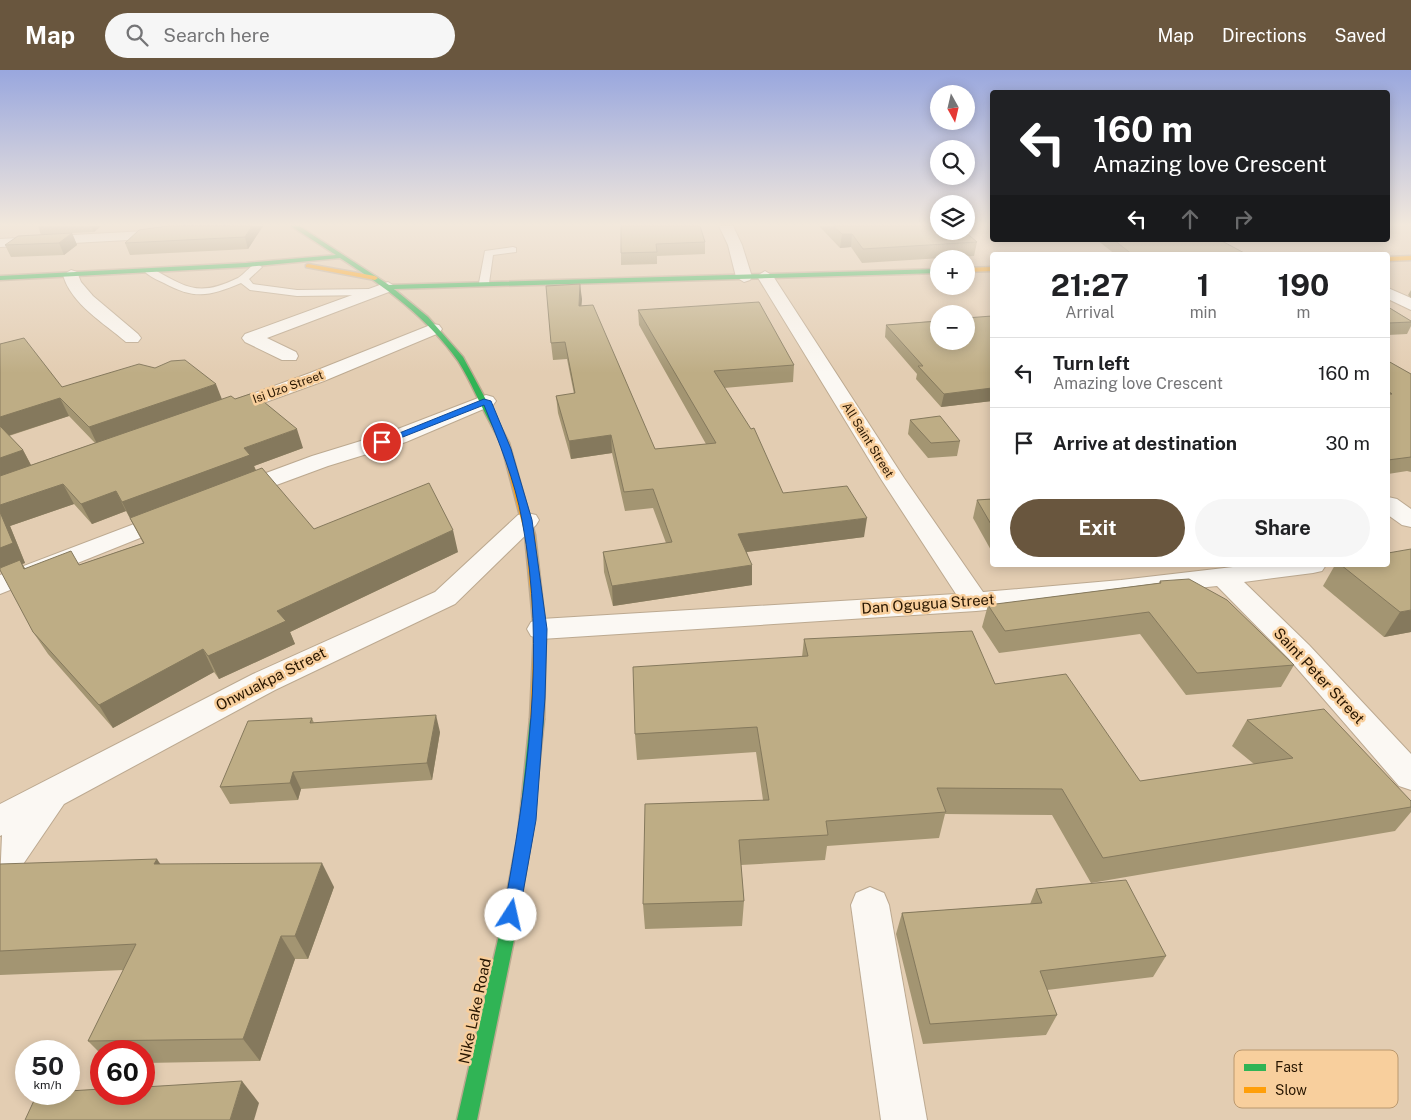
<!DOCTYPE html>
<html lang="en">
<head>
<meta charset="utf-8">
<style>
  body { margin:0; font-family:"Public Sans",sans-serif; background:#f6f6f6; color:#202124; height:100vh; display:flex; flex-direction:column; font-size:19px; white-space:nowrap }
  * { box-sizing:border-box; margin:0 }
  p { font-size:16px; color:#757577 }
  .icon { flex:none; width:28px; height:28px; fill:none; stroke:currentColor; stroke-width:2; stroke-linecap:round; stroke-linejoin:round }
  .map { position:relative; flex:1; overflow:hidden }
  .drawer { position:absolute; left:990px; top:182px; width:400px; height:315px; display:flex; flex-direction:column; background:#fff; border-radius:5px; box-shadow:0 2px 12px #0003 }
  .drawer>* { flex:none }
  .hud { position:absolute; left:990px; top:20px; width:400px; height:152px; border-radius:5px; box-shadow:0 2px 12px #0003; background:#202124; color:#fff; overflow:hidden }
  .needle { width:32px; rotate:172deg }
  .buttons { position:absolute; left:930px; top:15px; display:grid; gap:10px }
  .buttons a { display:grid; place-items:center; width:45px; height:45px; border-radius:50%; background:#fff; box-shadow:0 2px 12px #0003; font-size:25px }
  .speed { position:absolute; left:15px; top:970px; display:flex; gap:10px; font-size:25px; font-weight:700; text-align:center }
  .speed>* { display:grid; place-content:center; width:65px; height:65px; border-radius:50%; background:#fff; box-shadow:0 2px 12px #0003; line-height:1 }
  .speed small { font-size:12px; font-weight:400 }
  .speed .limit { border:8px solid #d22; background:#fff; color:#111 }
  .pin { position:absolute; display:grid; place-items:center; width:42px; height:42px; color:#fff; margin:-21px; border:2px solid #fff; border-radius:50%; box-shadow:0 1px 5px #0007 }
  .me { position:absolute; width:55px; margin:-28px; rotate:10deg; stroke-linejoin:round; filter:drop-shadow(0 0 4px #0008) }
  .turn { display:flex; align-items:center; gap:18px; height:105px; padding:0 20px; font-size:22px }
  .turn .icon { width:65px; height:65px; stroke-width:2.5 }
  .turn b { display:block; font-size:35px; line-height:42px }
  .lanes { display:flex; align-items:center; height:48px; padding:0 20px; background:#0003; justify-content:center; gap:25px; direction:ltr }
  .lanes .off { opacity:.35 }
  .eta { display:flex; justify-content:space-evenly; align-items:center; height:85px; text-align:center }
  .eta b { font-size:30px; font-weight:700; line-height:35px }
  .button { display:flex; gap:10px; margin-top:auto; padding:10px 20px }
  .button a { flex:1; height:58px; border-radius:30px; background:#69563e; color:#fff; font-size:20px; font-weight:700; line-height:58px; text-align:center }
  .button a+a { background:#f6f6f6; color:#202124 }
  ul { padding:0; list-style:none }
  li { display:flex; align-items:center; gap:15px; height:70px; padding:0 20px; border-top:1px solid #e0e0e0 }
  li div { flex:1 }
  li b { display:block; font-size:19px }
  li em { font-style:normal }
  header { display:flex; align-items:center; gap:30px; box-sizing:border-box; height:70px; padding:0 25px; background:#69563e; color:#fff }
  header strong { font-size:24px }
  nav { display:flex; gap:28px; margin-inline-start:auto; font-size:18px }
  .search { width:350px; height:45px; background:#f6f6f6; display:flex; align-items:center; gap:12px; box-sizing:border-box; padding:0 18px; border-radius:28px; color:#757577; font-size:19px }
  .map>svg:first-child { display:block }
</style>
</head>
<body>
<header>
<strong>Map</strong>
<div class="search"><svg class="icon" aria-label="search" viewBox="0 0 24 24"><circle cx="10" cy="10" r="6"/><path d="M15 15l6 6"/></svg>Search here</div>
<nav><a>Map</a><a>Directions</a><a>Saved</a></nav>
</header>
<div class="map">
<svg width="1411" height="1050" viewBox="0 0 1411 1050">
  <rect width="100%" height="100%" fill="#e3cdb2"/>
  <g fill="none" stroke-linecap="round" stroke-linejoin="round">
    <defs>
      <g id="lane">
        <polygon points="513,177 516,178 516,182 493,185 489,213 488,215 480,215 479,213 485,181"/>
        <path d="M257,194l5,3 -13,12 4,5 44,6 73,-1 5,3 -5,3 -73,1 -47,-6 -9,-7c-31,13 -46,17 -77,0 -7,-3 -15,-7 -20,-12l9,-2c34,19 46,28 85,9 7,-4 11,-12 19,-14z"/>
      </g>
      <g id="street">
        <polygon points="183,156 230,156 223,160 146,169 0,177 0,169 146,161"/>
        <polygon points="719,156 733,156 742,175 752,207 750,210 744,212 736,207 728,175"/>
        <path d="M71,200l6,2 4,10 12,14 45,38 3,4 -3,4h-12c-22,-19 -55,-38 -63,-67z"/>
        <polygon points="765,201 773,206 904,408 983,522 1121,510 1250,495 1326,495 1322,501 1313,503 1244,512 1309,575 1411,684 1411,720 1399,716 1289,589 1217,516 976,541 541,569 531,566 527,559 531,552 541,549 956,524 881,409 757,206"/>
        <polygon points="388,212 396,217 394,220 267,268 296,282 298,286 296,290 282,290 245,272 242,268 245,264"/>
        <polygon points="1388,218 1411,228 1411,240 1388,229"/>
        <polygon points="433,254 439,255 442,259 439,263 324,311 230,345 223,347 216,345 213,341 216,337 310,303"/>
        <polygon points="486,325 493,327 496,331 493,335 406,372 328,396 244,427 236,429 228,427 224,422 228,417 312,386 390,362"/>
        <polygon points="1388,427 1397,429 1411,439 1411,457 1402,455 1388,445"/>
        <polygon points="171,440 180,442 183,447 180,452 0,524 0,505"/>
        <polygon points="527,443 536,445 539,450 536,455 455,534 275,620 64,734 13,809 0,813 2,765 0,766 0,734 253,604 435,522 518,445"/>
        <polygon points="870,817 884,823 889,835 927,1050 881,1050 851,835 856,823"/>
      </g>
      <g id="fast">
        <path d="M291,156h8l90,59 550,-16v4l-545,16 34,28 35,40 37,69 -4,3 -4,-3c-12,-21 -21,-45 -34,-65 -30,-43 -74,-75 -118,-103l-94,9 -246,13v-4l246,-13 90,-8z"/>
        <polygon points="537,644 542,646 544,649 532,765 515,865 477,1050 457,1050 499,865 518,765 530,649 532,646"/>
      </g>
      <g id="slow">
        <polygon points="1411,186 1411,190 1388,191 1388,187"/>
        <polygon points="308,194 375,206 378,208 375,210 306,197 306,195"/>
        <polygon points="992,197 992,201 966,202 966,198"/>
        <polygon points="496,353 500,356 509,373 535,465 546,562 544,649 542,652 537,654 532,652 530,649 534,562 525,465 501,373 492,356"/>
      </g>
    </defs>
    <use href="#lane" stroke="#bca990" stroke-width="2"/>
    <use href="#street" stroke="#bca990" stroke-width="2"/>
    <use href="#fast" stroke="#bca990" stroke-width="3"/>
    <use href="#slow" stroke="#bca990" stroke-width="3"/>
    <use href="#lane" fill="#fbf8f3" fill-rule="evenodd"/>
    <use href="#street" fill="#fbf8f3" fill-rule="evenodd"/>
    <use href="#fast" fill="#30b455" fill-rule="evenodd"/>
    <use href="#slow" fill="#ff9f0a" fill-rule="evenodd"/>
  </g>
  <g fill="#a39572" fill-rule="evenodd">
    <polygon points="38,156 101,156 94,162 72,163 77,175 64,185 11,187 5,175 41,165"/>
    <polygon points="168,156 263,156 248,179 130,185 125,173"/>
    <polygon points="621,156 705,172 705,184 657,186 657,194 621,195"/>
    <polygon points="819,156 939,156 977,172 974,186 862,193 851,177 840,178"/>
    <polygon points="1097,170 1244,170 1222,171 1248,185 1116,185"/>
    <polygon points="1411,220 1411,228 1408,225"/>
    <polygon points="582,229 581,236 655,379 706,374 639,255 638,240 794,295 793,312 724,318 783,423 864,467 747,482 752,515 613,536 604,502 603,482 666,473 653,438 625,441 612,383 571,389 558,343 556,326 574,324 567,289 553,290 551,273"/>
    <polygon points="1388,237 1411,251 1411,256 1407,264 1388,265"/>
    <polygon points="992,246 992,331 941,337 916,309 917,304 885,267 886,255"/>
    <path d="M0,274l62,43 160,12 81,49 -49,18 2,4 58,59 144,23 -168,80 5,12 -76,35 -5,-7 -101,56 -65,-74 -15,-22 -33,-65zM69,346l26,27 -64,22 -8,-15 -14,-14zM74,434l18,20 34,-13 17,32 -64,22 -54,3 -3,-4 3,-1 -15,-37z"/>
    <polygon points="1388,291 1411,304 1411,402 1407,401 1388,404"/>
    <polygon points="910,350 960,371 957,386 928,388 908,364"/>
    <polygon points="992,429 992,482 973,448 977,430"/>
    <polygon points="1335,495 1388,495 1411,562 1384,567 1323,516"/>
    <polygon points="1160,511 1294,595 1281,617 1186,625 1140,564 999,583 982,557 988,535 1159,513"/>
    <polygon points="804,569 995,614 1140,711 1254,694 1232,676 1247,650 1411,731 1411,742 1395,761 1091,813 1052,745 945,744 939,768 827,776 825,790 741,795 744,831 742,856 645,859 643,834 763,730 756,682 637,690 635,664 802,587"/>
    <polygon points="312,648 314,653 440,662 432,710 301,719 298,730 230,734 220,717"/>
    <polygon points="0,794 160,794 334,817 308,889 295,889 260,991 144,993 144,981 101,981 101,984 88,971 124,900 0,905"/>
    <polygon points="1036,819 1166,886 1153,907 1047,920 1057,945 1046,965 923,974 896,864 902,843 1030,834"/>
  </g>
  <g fill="#85795d">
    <polygon points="91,156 101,156 94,162"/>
    <polygon points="252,156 263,156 248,179 245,167"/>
    <polygon points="72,163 77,175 64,185 59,173"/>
    <polygon points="842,164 852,164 851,177 840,178"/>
    <polygon points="580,214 582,229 580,252 579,236"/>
    <polygon points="216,314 223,332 98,376 89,357"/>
    <polygon points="992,318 992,331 941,337 944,324"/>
    <polygon points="60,328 69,346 4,367 0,360 0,347"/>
    <polygon points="297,359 303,378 254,396 257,404 132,452 122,432 244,378"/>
    <polygon points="611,365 612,383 571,389 569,371"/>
    <polygon points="23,380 33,399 0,411 0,388"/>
    <polygon points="63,414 74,434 10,456 25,493 22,494 34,513 3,502 0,497 0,435"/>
    <polygon points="116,421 126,441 92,454 81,434"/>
    <polygon points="867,448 864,467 738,483 738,464"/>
    <polygon points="453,460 458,482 290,562 295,574 219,609 208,586 277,541"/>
    <polygon points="752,495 752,515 613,536 612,516"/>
    <polygon points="1411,540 1411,562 1384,567 1400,542"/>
    <polygon points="203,579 214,602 113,658 99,635"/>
    <polygon points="436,645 440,662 432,710 427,693"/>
    <polygon points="293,702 301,719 298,730 290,713"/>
    <polygon points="157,789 173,813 154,794"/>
    <polygon points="322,793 334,817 308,889 295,866"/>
    <polygon points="281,866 295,889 260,991 243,969"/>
    <polygon points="242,1011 259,1033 254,1050 230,1050"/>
  </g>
  <g fill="#bead85" stroke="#85795d">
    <polygon points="168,156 252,156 245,167 125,173 139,160"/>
    <polygon points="621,156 700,156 705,172 656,174 657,182 621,183"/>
    <polygon points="833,156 939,156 939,161 964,161 977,172 863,179 852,164 842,164"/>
    <polygon points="72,163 59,173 5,175 18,166"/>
    <polygon points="1114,170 1220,170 1248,185 1133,185"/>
    <polygon points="580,214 579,236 593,235 655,379 716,373 638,240 759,232 794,295 714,301 751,359 754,358 783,423 847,416 867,448 738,464 752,495 612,516 603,482 672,472 653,419 624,422 611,365 569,371 556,326 575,323 565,272 551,273 546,216"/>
    <polygon points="1388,237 1411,251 1411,252 1388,253"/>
    <polygon points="992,246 992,318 944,324 918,296 923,296 886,255 939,251 939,271 966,271 966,248"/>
    <polygon points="24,268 62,317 139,294 155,298 171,291 185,290 216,314 89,357 60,328 0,347 0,274"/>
    <polygon points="1388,291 1411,304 1411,387 1388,390 1388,324 1392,324 1388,321"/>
    <polygon points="253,323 297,359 244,378 250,385 122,432 116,421 81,434 63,414 0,435 0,406 231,326 235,329"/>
    <polygon points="940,346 960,371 931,373 910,350"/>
    <polygon points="0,356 23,380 0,388"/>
    <polygon points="262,398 314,459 429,413 453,460 277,541 286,551 208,586 203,579 99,635 33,562 0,500 0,498 20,490 24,499 71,481 79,495 144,473 130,448"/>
    <polygon points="992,429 992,456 977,430"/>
    <polygon points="0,442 13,473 0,478"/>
    <polygon points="1411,479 1411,540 1400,542 1341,495 1388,495 1388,483"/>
    <polygon points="1189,509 1227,530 1294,595 1197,603 1149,542 1005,561 988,535 1161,513 1160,511"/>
    <polygon points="972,561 995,614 1066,604 1140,711 1293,688 1247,650 1324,639 1411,731 1411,737 1103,788 1062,719 937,718 946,742 826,751 828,765 739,770 744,831 643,834 645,734 769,730 757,657 635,664 633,597 808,586 804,569"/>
    <polygon points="436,645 427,693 293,702 290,713 220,717 248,651 312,648 310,653"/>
    <polygon points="157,789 154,794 322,793 295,866 281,866 243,969 88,971 136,874 0,881 0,794"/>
    <polygon points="1126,810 1166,886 1040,901 1057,945 930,954 902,843 1042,833 1036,819"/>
    <polygon points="242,1011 230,1050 25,1050 37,1024 69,1024 69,1021 101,1019 101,1024 144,1024 144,1017"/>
  </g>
  <linearGradient id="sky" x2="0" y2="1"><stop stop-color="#99a7de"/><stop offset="0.51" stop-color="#f2e8dc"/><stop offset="1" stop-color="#f2e8dc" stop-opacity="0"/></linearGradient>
  <rect width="1411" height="303" fill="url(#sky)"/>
  <path fill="#1a73e8" stroke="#114b97" d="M484,329l7,2 20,48 21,71 15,109 -2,69 -9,122 -17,95 -2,5 -6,2 -5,-2 -3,-5c24,-129 44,-265 19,-395 -7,-39 -23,-78 -38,-115l-99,39 -8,-2z"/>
  <g text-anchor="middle" stroke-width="5" stroke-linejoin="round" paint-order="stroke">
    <g font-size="12" fill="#281600" stroke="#f8cf9d">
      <text transform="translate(288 317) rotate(-20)" y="4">Isi Uzo Street</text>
      <text transform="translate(868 370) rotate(58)" y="4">All Saint Street</text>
    </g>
    <g font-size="15" fill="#281600" stroke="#f8cf9d">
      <text transform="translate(928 534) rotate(-4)" y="5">Dan Ogugua Street</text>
      <text transform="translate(1319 606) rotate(47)" y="5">Saint Peter Street</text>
      <text transform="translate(271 609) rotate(-27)" y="5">Onwuakpa Street</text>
      <text transform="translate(475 941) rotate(-78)" y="5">Nike Lake Road</text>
    </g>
  </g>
  <rect x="1234" y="980" width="164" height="58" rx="8" fill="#f8cf9d" stroke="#ba986e" stroke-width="1"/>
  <rect x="1244" y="994" width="22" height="7" fill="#30b455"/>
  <rect x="1244" y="1017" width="22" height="6" fill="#ff9f0a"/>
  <g font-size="14" fill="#281600">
    <text x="1275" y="1002">Fast</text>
    <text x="1275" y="1025">Slow</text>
  </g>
</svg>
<div class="buttons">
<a><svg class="needle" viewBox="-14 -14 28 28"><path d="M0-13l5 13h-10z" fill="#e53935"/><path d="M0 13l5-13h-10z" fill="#757577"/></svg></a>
<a><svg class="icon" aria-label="search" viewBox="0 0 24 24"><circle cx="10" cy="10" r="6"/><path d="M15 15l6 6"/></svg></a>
<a><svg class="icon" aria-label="layers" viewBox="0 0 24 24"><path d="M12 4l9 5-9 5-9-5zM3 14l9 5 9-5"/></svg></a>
<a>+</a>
<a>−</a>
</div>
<div class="speed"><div>50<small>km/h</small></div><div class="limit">60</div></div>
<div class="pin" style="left:382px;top:372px;background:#d93025"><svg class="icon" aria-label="arrive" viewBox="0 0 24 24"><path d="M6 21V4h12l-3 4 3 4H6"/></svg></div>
<svg class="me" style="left:511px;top:845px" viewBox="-20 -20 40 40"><circle r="19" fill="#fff"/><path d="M0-13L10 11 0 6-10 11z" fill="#1a73e8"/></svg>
<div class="hud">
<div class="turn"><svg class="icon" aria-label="left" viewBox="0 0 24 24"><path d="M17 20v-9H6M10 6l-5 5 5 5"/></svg><div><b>160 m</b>Amazing love Crescent</div></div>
<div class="lanes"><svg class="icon" aria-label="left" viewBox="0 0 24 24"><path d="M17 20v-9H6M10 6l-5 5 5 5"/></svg><svg class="icon off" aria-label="ahead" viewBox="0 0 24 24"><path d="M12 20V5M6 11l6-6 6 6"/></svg><svg class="icon off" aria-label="right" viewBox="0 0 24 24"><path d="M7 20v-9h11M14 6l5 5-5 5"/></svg></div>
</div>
<section class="drawer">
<div class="eta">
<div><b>21:27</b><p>Arrival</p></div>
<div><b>1</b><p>min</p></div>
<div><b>190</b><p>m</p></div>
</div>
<ul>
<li><svg class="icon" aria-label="left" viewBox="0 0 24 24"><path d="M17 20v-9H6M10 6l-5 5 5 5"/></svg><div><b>Turn left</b><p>Amazing love Crescent</p></div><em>160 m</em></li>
<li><svg class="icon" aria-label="arrive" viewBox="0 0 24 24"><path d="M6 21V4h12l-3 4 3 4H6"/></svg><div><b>Arrive at destination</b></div><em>30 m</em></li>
</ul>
<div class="button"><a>Exit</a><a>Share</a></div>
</section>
</div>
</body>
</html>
